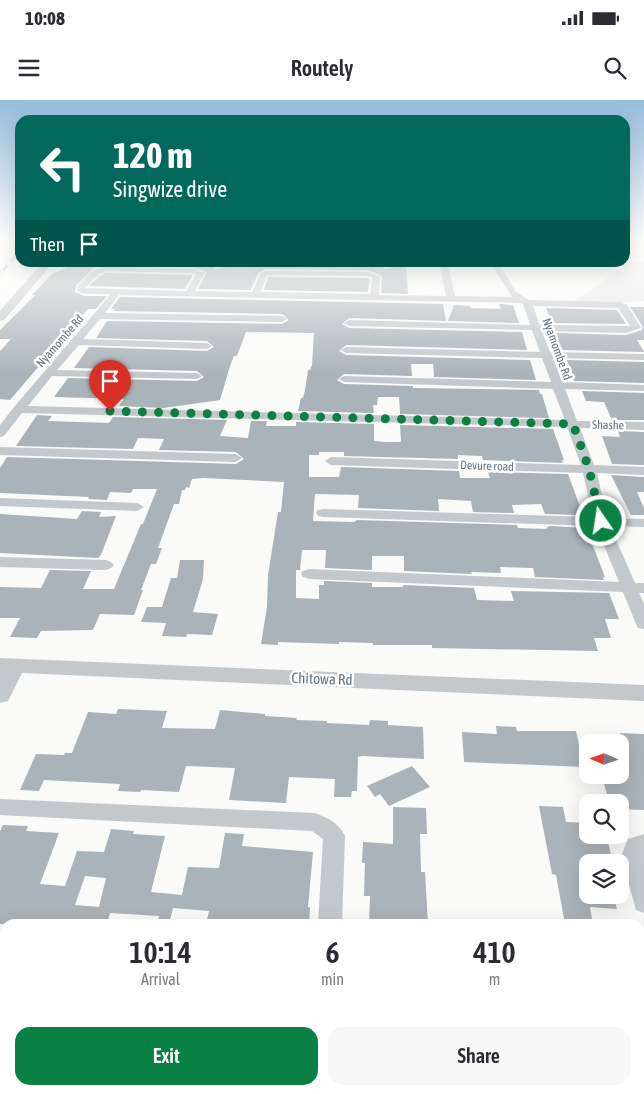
<!DOCTYPE html>
<html lang="en">
<head>
<meta charset="utf-8">
<style>
  body { margin:0; font-family:"Asap Condensed",sans-serif; background:#f7f7f7; color:#2b2b33; height:100vh; display:flex; flex-direction:column; font-size:19px; white-space:nowrap }
  * { box-sizing:border-box; margin:0 }
  p { font-size:16px; color:#7c7c81 }
  .icon { flex:none; width:28px; height:28px; fill:none; stroke:currentColor; stroke-width:2; stroke-linecap:round; stroke-linejoin:round }
  .map { position:relative; flex:1; overflow:hidden }
  .side { position:absolute; left:0px; top:819px; width:645px; height:176px; display:flex; flex-direction:column; background:#fff; border-radius:15px 15px 0 0; box-shadow:0 5px 20px #0002 }
  .side>* { flex:none }
  .guide { position:absolute; left:15px; top:15px; width:615px; height:152px; border-radius:15px; box-shadow:0 5px 20px #0002; background:#00695c; color:#fff; overflow:hidden }
  .needle { width:32px; rotate:272deg }
  .fabs { position:absolute; left:579px; top:634px; display:grid; gap:10px }
  .fabs a { display:grid; place-items:center; width:50px; height:50px; border-radius:10px; background:#fff; box-shadow:0 5px 20px #0002; font-size:25px }
  .pin { position:absolute; display:grid; place-items:center; width:42px; height:42px; color:#fff; margin:-51px -21px; border-radius:50% 50% 50% 0; rotate:-45deg; box-shadow:0 0 5px #0007 }
  .pin .icon { rotate:45deg }
  .me { position:absolute; width:55px; margin:-28px; rotate:347deg; stroke-linejoin:round; filter:drop-shadow(0 0 4px #0008) }
  .turn { display:flex; align-items:center; gap:18px; height:105px; padding:0 15px; font-size:22px }
  .turn .icon { width:65px; height:65px; stroke-width:2.5 }
  .turn b { display:block; font-size:35px; line-height:42px }
  .then { display:flex; align-items:center; height:48px; padding:0 15px; background:#0003; gap:10px; font-size:19px }
  .eta { display:flex; justify-content:space-evenly; align-items:center; height:85px; text-align:center }
  .eta b { font-size:30px; font-weight:600; line-height:35px }
  .action { display:flex; gap:10px; margin-top:auto; padding:10px 15px }
  .action a { flex:1; height:58px; border-radius:15px; background:#0b8043; color:#fff; font-size:20px; font-weight:600; line-height:58px; text-align:center }
  .action a+a { background:#f7f7f7; color:#2b2b33 }
  .status { display:flex; justify-content:space-between; align-items:center; height:35px; padding:0 25px; background:#fff; direction:ltr }
  .status svg { height:14px; fill:currentColor }
  header { display:flex; justify-content:space-between; align-items:center; height:65px; padding:0 15px; background:#fff; font-size:22px; font-weight:600 }
  .map>svg:first-child { display:block }
</style>
</head>
<body>
<div class="status"><b>10:08</b><svg viewBox="0 0 49 12"><path d="M0 12V9h3v3zM5 12V6h3v6zM10 12V3h3v9zM15 12V0h3v12zM26 1h20v11H26zM47 4h2v5h-2z"/></svg></div>
<header><svg class="icon" aria-label="menu" viewBox="0 0 24 24"><path d="M4 6h16M4 12h16M4 18h16"/></svg>Routely<svg class="icon" aria-label="search" viewBox="0 0 24 24"><circle cx="10" cy="10" r="6"/><path d="M15 15l6 6"/></svg></header>
<div class="map">
<svg width="644" height="994" viewBox="0 0 644 994">
  <rect width="100%" height="100%" fill="#fafaf8"/>
  <polygon fill="#e8e9e9" points="630,162 644,162 644,201 621,203 573,202"/>
  <g fill="#aab3b9" fill-rule="evenodd">
    <polygon points="79,162 93,164 95,162 217,163 214,169 250,163 274,162 334,166 383,164 384,169 406,165 408,194 381,193 382,176 368,170 266,169 258,173 251,190 198,189 207,172 192,167 106,165 93,168 76,186 75,192 85,196 107,196 96,209 88,209 10,300 0,299 0,251 11,239 0,239 0,230 35,195 32,195 52,174"/>
    <polygon points="106,173 192,175 193,175 185,189 89,186 100,176"/>
    <polygon points="268,177 367,178 370,179 368,192 264,190"/>
    <polygon points="120,197 443,204 446,221 349,218 342,224 349,228 522,232 527,250 346,245 339,251 346,255 530,260 536,280 434,277 433,264 411,264 412,276 344,274 337,280 344,284 413,286 413,288 539,290 540,294 542,294 549,318 400,314 399,297 378,297 377,305 373,305 374,313 298,311 301,298 303,298 305,290 308,270 310,270 312,265 314,233 246,232 237,256 234,256 230,266 220,300 164,308 119,306 124,299 54,297 68,278 197,281 204,277 197,271 74,268 89,247 207,251 214,247 207,241 96,238 107,221 282,224 289,220 282,214 114,211 115,209 111,209"/>
    <polygon points="499,204 513,205 519,223 448,221 454,205 470,206 470,208 501,209"/>
    <polygon points="630,207 644,207 644,240 637,240 644,252 563,250 560,245 556,233 626,235 642,230 643,227"/>
    <polygon points="546,208 617,210 626,224 552,223"/>
    <polygon points="567,260 644,262 644,283 574,281"/>
    <polygon points="582,291 644,293 644,320 612,320 604,302 586,301"/>
    <polygon points="37,315 52,316 48,321 109,323 113,317 227,320 220,336 248,338 251,321 267,321 266,326 296,326 296,322 374,324 374,341 386,342 401,342 400,325 553,329 564,360 562,360 563,363 483,360 482,356 458,355 458,359 344,356 344,352 319,352 319,355 309,355 309,377 339,377 341,367 459,371 460,378 490,378 488,372 568,374 582,412 580,412 581,415 545,414 541,404 512,405 514,413 473,412 471,401 438,399 439,411 358,408 359,395 315,394 313,421 354,422 357,420 517,425 518,428 547,429 546,428 550,426 586,428 605,477 603,477 604,480 535,477 533,468 500,467 501,473 471,472 472,474 404,471 404,456 372,456 372,470 325,468 326,450 302,450 300,470 296,470 296,498 319,499 319,485 324,485 324,481 372,483 372,487 402,487 404,485 474,488 477,500 514,501 511,491 609,493 619,519 605,519 611,538 594,538 598,551 432,548 432,545 373,545 373,543 339,542 339,544 278,542 278,545 261,544 267,507 268,475 278,412 281,412 284,382 203,378 192,379 189,388 186,387 185,390 182,390 179,404 174,404 158,448 162,448 156,464 151,464 141,490 143,490 134,515 100,514 93,530 41,531 37,538 10,537 20,518 0,518 0,487 41,488 50,470 91,471 83,489 114,489 141,424 143,424 157,389 133,389 131,393 110,392 107,400 88,399 89,397 0,393 0,368 7,357 236,364 244,359 236,352 159,350 164,339 138,338 133,349 16,346"/>
    <polygon points="618,331 644,332 644,365 612,364 602,336 620,337"/>
    <polygon points="611,375 644,377 644,392 637,392 644,408 644,415 631,415"/>
    <polygon points="82,411 101,412 99,417 116,416 101,455 98,458 0,453 0,414 77,419"/>
    <polygon points="180,460 204,460 203,479 193,512 218,514 212,535 187,534 186,537 162,536 166,523 141,522 147,507 162,507 171,478 177,478"/>
    <polygon points="118,609 167,611 162,628 215,629 220,610 265,614 265,616 297,618 296,620 327,621 327,623 369,625 370,620 388,621 388,625 423,627 424,659 362,656 358,657 357,691 352,691 351,697 334,697 335,679 289,677 286,703 229,700 235,668 186,666 179,692 141,690 140,692 118,691 120,684 44,680 39,691 20,690 36,654 64,655 65,653 72,653 88,612 116,614"/>
    <polygon points="496,626 516,627 517,631 576,631 584,667 464,662 462,632 497,634"/>
    <polygon points="620,633 644,634 644,710 620,709 620,702 609,702 602,676 620,677"/>
    <polygon points="412,666 430,687 389,706 380,694 375,697 367,686"/>
    <polygon points="539,706 563,707 566,722 588,723 588,735 606,735 613,762 588,762 588,795 613,795 617,809 590,807 593,824 565,824 556,775 552,774"/>
    <polygon points="393,707 426,708 427,734 420,734 421,772 425,772 428,824 369,824 370,796 364,796 365,763 362,763 363,742 393,744"/>
    <path d="M3,725l25,1 -2,5 33,2 -19,51 25,2 12,-35 27,1 7,-23 23,2 -1,3 32,2 -14,56 31,3 6,-28 31,1 6,-35 19,1 -2,12 71,6 -5,55h2l-1,17h-103l3,-13 -36,-3 -4,16h-12l2,-8 -49,-3 -3,11h-107v-93zM85,776l21,2 -7,29 -24,-2z"/>
  </g>
  <g fill="none" stroke-linecap="round" stroke-linejoin="round">
    <g fill="#c3c8cc" fill-rule="evenodd">
      <path d="M439,162h8l8,34 57,1 -22,-35h8l18,30 13,8 91,2 7,3 14,23 -15,5 -84,-2 8,21 94,2v6l-91,-2 9,24 82,3v6l-79,-2 12,32 67,1v8l-64,-2 14,37 50,2v8l-47,-2 10,45 37,1v8l-34,-1 25,57h9v10h-5l5,11v25l-6,-1 -2,-4 -13,-32 -314,-13 -6,-2 -2,-3 2,-3 6,-2 310,13 -23,-56 -273,-9 -5,-1 -2,-3 2,-3 5,-1 270,8 -10,-44 -252,-8 -6,-4 6,-4 250,8 -14,-38 -545,-14 -18,23 -4,1v-12l14,-18 97,-113h-26l-8,-3v-4l16,-17 13,-3 86,2 13,4 -10,18 57,1 8,-18 6,-3 102,1 12,5 -1,18 67,1zM106,171l86,2 4,1 -10,17 -101,-3 14,-14zM267,175l100,1 5,2 -2,16 -109,-2zM119,195l401,8 3,1 7,21 -181,-5 -5,3 5,3 183,4 8,22 -194,-5 -5,3 5,3 196,5 9,24 -207,-6 -5,3 5,3 209,7 12,31 -537,-14 24,-30 145,3 5,-3 -5,-3 -140,-3 22,-25 128,4 5,-3 -5,-3 -124,-4 17,-20 182,3 5,-3 -5,-3 -177,-3zM533,206l85,2 12,18 -90,-1z"/>
      <polygon points="0,347 236,354 242,358 236,362 0,355"/>
      <polygon points="0,398 137,403 144,407 137,411 0,406"/>
      <polygon points="0,457 106,460 111,462 114,465 111,468 106,470 0,467"/>
      <path d="M0,699l315,14c13,5 24,10 30,23l-3,88h-24l5,-85 -11,-8 -312,-16z"/>
      <polygon points="644,734 644,813 636,810 621,756 628,739"/>
      <polygon points="0,853 5,854 5,878 0,877"/>
    </g>
    <g fill="#c3c8cc" fill-rule="evenodd">
      <polygon points="43,162 54,162 4,220 0,221 0,211"/>
      <polygon points="0,558 644,585 644,601 22,573 8,601 0,603"/>
    </g>
    <defs>
      <polyline id="rail" points="0,174 20,151"/>
    </defs>
    <use href="#rail" stroke="#a2aab0" stroke-width="3"/>
    <use href="#rail" stroke="#fff" stroke-width="2" stroke-dasharray="5.5" stroke-linecap="butt"/>
  </g>
  <linearGradient id="sky" x2="0" y2="1"><stop stop-color="#96bcdc"/><stop offset="0.5" stop-color="#fdfdfc"/><stop offset="1" stop-color="#fdfdfc" stop-opacity="0"/></linearGradient>
  <rect width="644" height="276" fill="url(#sky)"/>
  <g fill="none" stroke-linecap="round" stroke-linejoin="round">
    <polyline stroke="#0b8043" stroke-width="9" stroke-dasharray="0 16.2" points="110,311 573,324 589,369 601,421"/>
  </g>
  <g text-anchor="middle" stroke-width="5" stroke-linejoin="round" paint-order="stroke">
    <g font-size="12" fill="#657683" stroke="#fff">
      <text transform="translate(60 241) rotate(-49)" y="4">Nyamombe Rd</text>
      <text transform="translate(557 249) rotate(70)" y="4">Nyamombe Rd</text>
      <text transform="translate(608 325) rotate(1)" y="4">Shashe</text>
      <text transform="translate(487 366) rotate(2)" y="4">Devure road</text>
    </g>
    <g font-size="15" fill="#657683" stroke="#fff">
      <text transform="translate(322 579) rotate(2)" y="5">Chitowa Rd</text>
    </g>
  </g>
</svg>
<div class="fabs">
<a><svg class="needle" viewBox="-14 -14 28 28"><path d="M0-13l5 13h-10z" fill="#e53935"/><path d="M0 13l5-13h-10z" fill="#7c7c81"/></svg></a>
<a><svg class="icon" aria-label="search" viewBox="0 0 24 24"><circle cx="10" cy="10" r="6"/><path d="M15 15l6 6"/></svg></a>
<a><svg class="icon" aria-label="layers" viewBox="0 0 24 24"><path d="M12 4l9 5-9 5-9-5zM3 14l9 5 9-5"/></svg></a>
</div>
<div class="pin" style="left:110px;top:311px;background:#d93025"><svg class="icon" aria-label="arrive" viewBox="0 0 24 24"><path d="M6 21V4h12l-3 4 3 4H6"/></svg></div>
<svg class="me" style="left:601px;top:421px" viewBox="-20 -20 40 40"><circle r="17" fill="#0b8043" stroke="#fff" stroke-width="3"/><path d="M0-11L8 9 0 5-8 9z" fill="#fff"/></svg>
<div class="guide">
<div class="turn"><svg class="icon" aria-label="left" viewBox="0 0 24 24"><path d="M17 20v-9H6M10 6l-5 5 5 5"/></svg><div><b>120 m</b>Singwize drive</div></div>
<div class="then">Then<svg class="icon" aria-label="arrive" viewBox="0 0 24 24"><path d="M6 21V4h12l-3 4 3 4H6"/></svg></div>
</div>
<section class="side">
<div class="eta">
<div><b>10:14</b><p>Arrival</p></div>
<div><b>6</b><p>min</p></div>
<div><b>410</b><p>m</p></div>
</div>
<div class="action"><a>Exit</a><a>Share</a></div>
</section>
</div>
</body>
</html>
